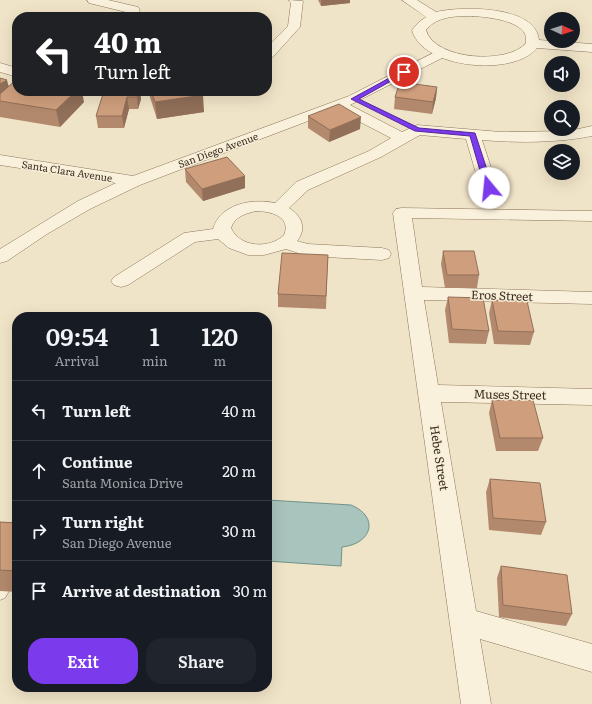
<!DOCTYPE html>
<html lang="en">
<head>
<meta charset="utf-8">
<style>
  body { margin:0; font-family:Literata,serif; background:#20242c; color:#f1f3f6; height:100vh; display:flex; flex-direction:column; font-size:15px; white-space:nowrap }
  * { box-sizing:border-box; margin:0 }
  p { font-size:13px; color:#9ea1a6 }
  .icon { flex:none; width:22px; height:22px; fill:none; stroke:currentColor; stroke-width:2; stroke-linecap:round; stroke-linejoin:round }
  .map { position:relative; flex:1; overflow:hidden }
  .panel { position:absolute; left:12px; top:312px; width:260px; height:380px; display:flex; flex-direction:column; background:#171b24; border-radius:16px; box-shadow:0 4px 16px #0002 }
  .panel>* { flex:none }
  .top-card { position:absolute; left:12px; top:12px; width:260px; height:84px; border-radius:16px; box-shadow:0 4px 16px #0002; background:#202124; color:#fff; overflow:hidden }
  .needle { width:26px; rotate:93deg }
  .tools { position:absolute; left:544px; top:12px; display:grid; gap:8px }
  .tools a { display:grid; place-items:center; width:36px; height:36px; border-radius:50%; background:#171b24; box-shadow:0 4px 16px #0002; font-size:20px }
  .pin { position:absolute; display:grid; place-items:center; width:34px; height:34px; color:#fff; margin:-17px; border:2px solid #fff; border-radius:50%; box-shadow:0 1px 4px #0007 }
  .me { position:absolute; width:44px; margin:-22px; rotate:343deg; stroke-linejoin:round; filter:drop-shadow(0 0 3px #0008) }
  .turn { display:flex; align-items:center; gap:14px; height:84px; padding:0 16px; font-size:18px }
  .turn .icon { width:52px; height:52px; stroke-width:2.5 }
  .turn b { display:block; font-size:28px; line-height:34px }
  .eta { display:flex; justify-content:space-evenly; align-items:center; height:68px; text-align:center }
  .eta b { font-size:24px; font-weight:600; line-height:28px }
  .primary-button { display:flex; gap:8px; margin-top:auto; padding:8px 16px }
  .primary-button a { flex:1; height:46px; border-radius:16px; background:#7c3aed; color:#fff; font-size:16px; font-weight:600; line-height:46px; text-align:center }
  .primary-button a+a { background:#20242c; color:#f1f3f6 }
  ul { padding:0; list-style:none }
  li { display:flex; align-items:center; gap:12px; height:60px; padding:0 16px; border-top:1px solid #363941 }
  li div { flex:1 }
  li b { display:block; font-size:15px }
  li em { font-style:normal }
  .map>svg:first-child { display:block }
</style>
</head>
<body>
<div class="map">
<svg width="592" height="704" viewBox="0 0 592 704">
  <rect width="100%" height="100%" fill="#f0e4c8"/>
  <path fill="#a9c4bc" stroke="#6f938a" d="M267,500l84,5c29,12 21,39 -9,42l-1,19 -74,-5z"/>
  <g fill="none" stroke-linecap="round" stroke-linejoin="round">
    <defs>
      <polygon id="service" points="3,585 8,587 9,591 5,598 0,600 0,586"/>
      <g id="minor">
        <polygon points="87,0 108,0 138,7 140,10 138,13 134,14 89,3"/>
        <polygon points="289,0 303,1 300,27 272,58 267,59 267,47 288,26 291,3"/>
        <path d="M441,49l5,1 2,3 -2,3 -96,49 52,27 15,-7 84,7 68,-1 23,-5v10c-35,7 -74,7 -110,4l20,61 -3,4 -6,1 -6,-1 -3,-4 -18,-62 -46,-4 -39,22 -73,33 -19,18c13,8 18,21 8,33l11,3 74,4 7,2 2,4 -2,4 -7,2 -75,-4 -21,-7 -22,6h-16l-19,-7 -11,-9 -23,3 -67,43 -7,2 -7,-2 -3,-4 3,-4 70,-44 29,-4c7,-25 39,-31 62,-26l21,-21 73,-31 22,-13 -54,-28 -197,75 -50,24 -43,25 -40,27 -7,2v-14l78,-48 38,-18 -116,-18v-10l133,21 216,-80zM256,211c13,0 36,5 28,24 -14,14 -44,13 -53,-7 4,-12 14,-14 25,-17z"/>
        <polygon points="0,63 17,68 17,77 0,72"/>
        <polygon points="402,208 592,211 592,221 412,218 422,287 592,292 592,304 424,300 438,385 592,389 592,405 441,402 476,611 592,644 592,672 480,639 491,704 461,704 393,213 396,209"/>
      </g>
      <path id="tertiary" d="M402,0h15l19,12c25,-6 100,-7 103,28l53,4v8l-55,-4c-23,29 -115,21 -125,-18l7,-8 7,-5zM473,16c14,1 45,4 52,18 1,3 1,6 1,9 -18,22 -92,17 -100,-13 11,-14 30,-14 47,-14z"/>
    </defs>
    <use href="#service" stroke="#8d765c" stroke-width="1"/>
    <use href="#minor" stroke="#8d765c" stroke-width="1"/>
    <use href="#tertiary" stroke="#8d765c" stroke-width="1"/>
    <use href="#service" fill="#faf1dc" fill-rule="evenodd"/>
    <use href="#minor" fill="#faf1dc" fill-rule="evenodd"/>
    <use href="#tertiary" fill="#faf1dc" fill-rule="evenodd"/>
  </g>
  <g fill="#b2896c">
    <polygon points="318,0 350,0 350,3 321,6"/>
    <polygon points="0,78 9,86 84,102 60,127 0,117"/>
    <polygon points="437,87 436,98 432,114 394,109 395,97"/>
    <polygon points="104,91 140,91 141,99 138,109 129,109 124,128 98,128 96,116"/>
    <polygon points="148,91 201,91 204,112 157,119 149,94"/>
    <polygon points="308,116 360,129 329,142 308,128"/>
    <polygon points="185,169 245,176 245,188 203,201 186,182"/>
    <polygon points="443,251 479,275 477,288 445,288 441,264"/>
    <polygon points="328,255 326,309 278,307 278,294"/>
    <polygon points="448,297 489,331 486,344 449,343 445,310"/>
    <polygon points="492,300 534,332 530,345 494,344 489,313"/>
    <polygon points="492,400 543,438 538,451 496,451 489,413"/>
    <polygon points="490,479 546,522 541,535 489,530 486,492"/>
    <polygon points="0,522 17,523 17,592 0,591"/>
    <polygon points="501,566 572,614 566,626 499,617 497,578"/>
    <polygon points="17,626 17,644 13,637"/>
  </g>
  <g fill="#916f58">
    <polygon points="321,0 350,0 350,3 321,6"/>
    <polygon points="7,80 10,92 0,98 0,84"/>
    <polygon points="437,87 436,98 432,114 433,102"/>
    <polygon points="76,91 82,91 84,102 60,127 56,110"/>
    <polygon points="138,91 140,91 141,99 138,109 137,97"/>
    <polygon points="203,95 204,112 157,119 155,102"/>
    <polygon points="127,97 129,109 124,128 122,116"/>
    <polygon points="361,117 360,129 329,142 330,130"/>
    <polygon points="245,176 245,188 203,201 202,189"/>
  </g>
  <g fill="#cf9f7d" stroke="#916f58">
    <polygon points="0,78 7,80 0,84"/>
    <polygon points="17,79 17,91 76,91 56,110 0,101 0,94"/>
    <polygon points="400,82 437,87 433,102 395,97"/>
    <polygon points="104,91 138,91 137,97 127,97 122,116 96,116"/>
    <polygon points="151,91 201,91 203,95 155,102"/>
    <polygon points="339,104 361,117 330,130 308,116"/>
    <polygon points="227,157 245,176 202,189 185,169"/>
    <polygon points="443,251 474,251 479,275 447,275"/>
    <polygon points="282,253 328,255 326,296 278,294"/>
    <polygon points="448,297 483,298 489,331 452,329"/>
    <polygon points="492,300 527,301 534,332 498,331"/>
    <polygon points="492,400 533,400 543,438 500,438"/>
    <polygon points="490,479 540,483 546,522 493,518"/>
    <polygon points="0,522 17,523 17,571 0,570"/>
    <polygon points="501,566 567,575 572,614 503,605"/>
    <polygon points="17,626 17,638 13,637"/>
  </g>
  <polygon fill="#7c3aed" stroke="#51269a" points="402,71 407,72 359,99 419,128 475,133 493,188 492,189 486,189 485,188 470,136 415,131 351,99"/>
  <g text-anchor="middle" stroke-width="3" stroke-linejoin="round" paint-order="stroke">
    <g font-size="10" fill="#3d2e20" stroke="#f7eed8">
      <text transform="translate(218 150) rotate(-20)" y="4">San Diego Avenue</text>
      <text transform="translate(67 171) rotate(9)" y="4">Santa Clara Avenue</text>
    </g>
    <g font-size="12" fill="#3d2e20" stroke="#f7eed8">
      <text transform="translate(502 296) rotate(2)" y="4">Eros Street</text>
      <text transform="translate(510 395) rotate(1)" y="4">Muses Street</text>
      <text transform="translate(439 458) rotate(81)" y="4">Hebe Street</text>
    </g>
  </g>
</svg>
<div class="tools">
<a><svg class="needle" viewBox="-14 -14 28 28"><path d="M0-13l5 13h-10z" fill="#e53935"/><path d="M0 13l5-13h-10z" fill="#9ea1a6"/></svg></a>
<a><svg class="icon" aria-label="sound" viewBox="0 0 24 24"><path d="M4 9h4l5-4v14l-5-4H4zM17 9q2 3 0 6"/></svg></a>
<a><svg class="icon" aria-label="search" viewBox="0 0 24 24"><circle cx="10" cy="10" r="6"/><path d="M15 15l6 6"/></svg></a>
<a><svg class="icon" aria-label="layers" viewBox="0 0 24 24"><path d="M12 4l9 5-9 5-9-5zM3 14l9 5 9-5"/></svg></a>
</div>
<div class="pin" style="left:404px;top:72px;background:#d93025"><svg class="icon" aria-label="arrive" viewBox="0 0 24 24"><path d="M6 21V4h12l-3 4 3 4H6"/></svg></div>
<svg class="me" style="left:489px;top:188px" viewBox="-20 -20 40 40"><circle r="19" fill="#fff"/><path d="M0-13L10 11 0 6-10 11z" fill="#7c3aed"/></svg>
<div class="top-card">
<div class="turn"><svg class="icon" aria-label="left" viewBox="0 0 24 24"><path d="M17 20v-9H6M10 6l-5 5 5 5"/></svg><div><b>40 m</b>Turn left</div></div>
</div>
<section class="panel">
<div class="eta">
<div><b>09:54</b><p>Arrival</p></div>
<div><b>1</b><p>min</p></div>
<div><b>120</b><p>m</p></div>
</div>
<ul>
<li><svg class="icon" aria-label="left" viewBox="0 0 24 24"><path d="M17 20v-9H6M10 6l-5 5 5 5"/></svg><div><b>Turn left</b></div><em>40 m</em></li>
<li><svg class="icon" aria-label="ahead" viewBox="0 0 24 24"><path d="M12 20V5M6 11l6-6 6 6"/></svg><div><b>Continue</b><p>Santa Monica Drive</p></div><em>20 m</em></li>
<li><svg class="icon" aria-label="right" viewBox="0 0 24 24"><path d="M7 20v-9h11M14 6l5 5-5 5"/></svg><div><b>Turn right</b><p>San Diego Avenue</p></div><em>30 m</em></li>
<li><svg class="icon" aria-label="arrive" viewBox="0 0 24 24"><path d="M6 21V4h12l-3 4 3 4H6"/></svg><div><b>Arrive at destination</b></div><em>30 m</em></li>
</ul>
<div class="primary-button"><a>Exit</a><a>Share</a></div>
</section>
</div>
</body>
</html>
